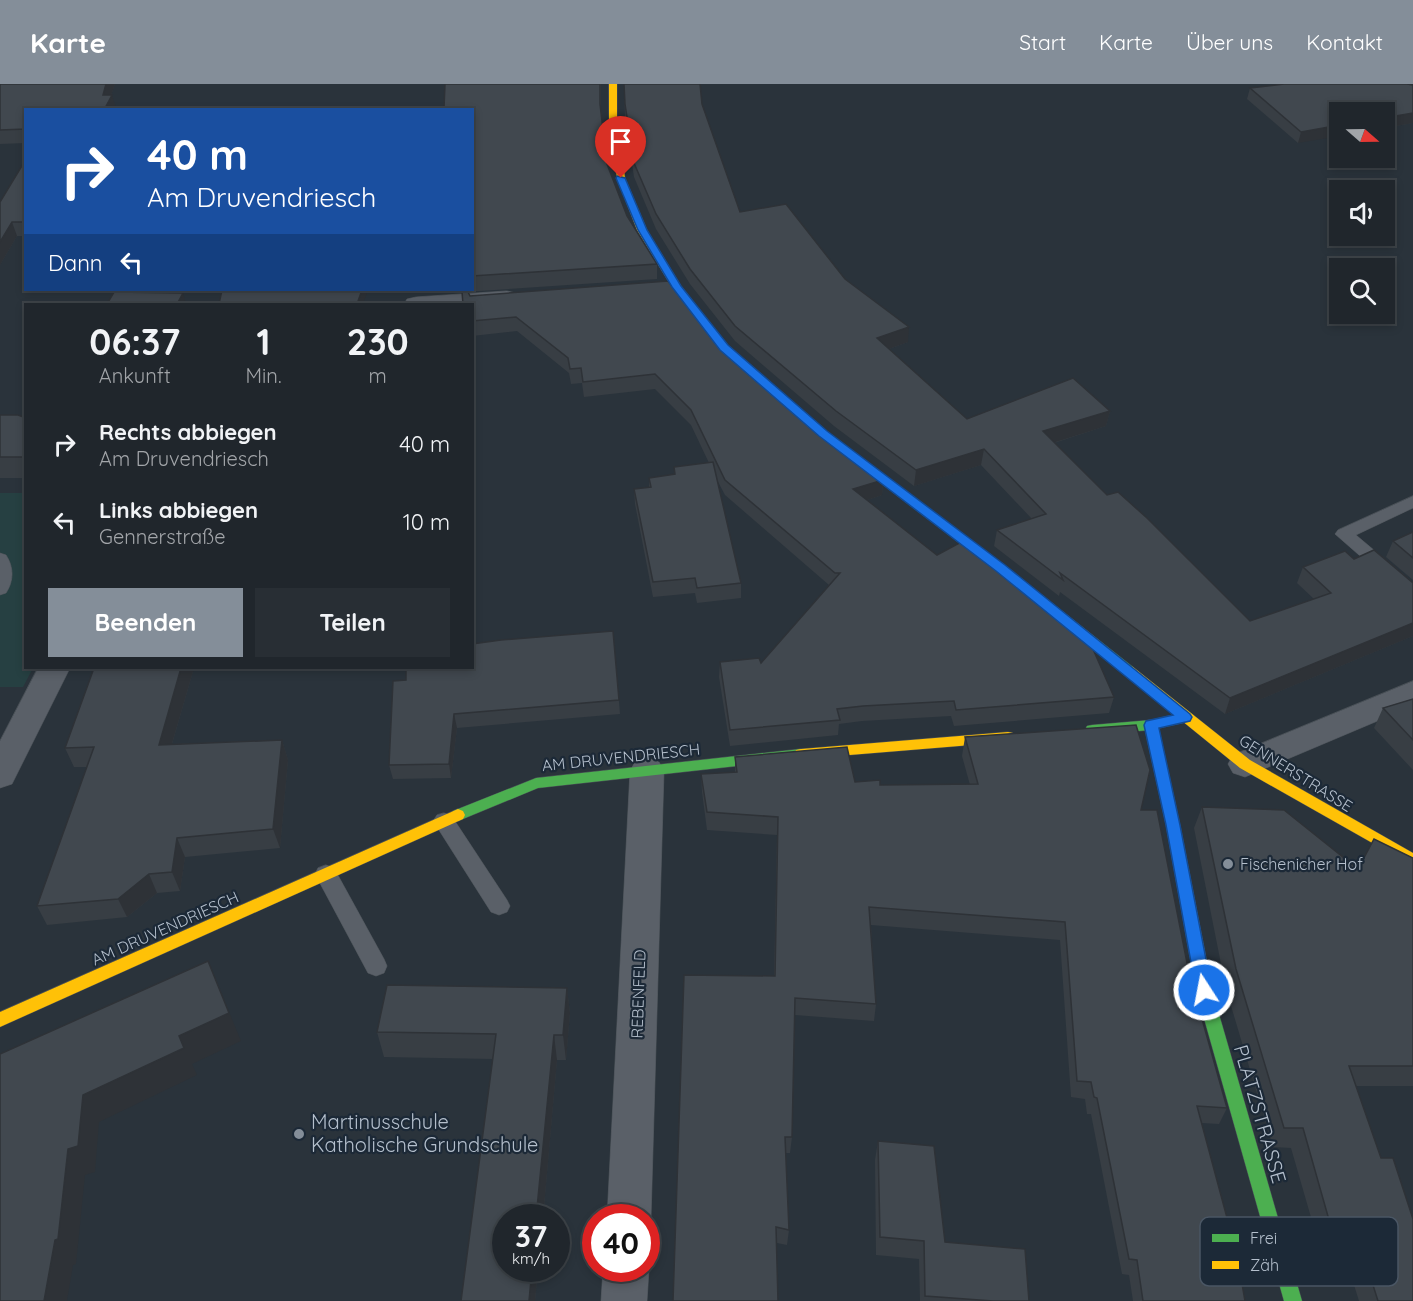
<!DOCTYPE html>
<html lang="de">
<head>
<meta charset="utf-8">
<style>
  body { margin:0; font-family:Quicksand,sans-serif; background:#282e34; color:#f1f3f6; height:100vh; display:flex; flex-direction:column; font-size:22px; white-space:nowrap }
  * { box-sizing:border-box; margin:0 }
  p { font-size:20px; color:#a2a5a9 }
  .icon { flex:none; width:33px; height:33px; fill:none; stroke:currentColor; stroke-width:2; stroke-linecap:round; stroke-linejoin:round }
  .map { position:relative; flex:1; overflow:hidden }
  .drawer { position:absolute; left:24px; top:219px; width:450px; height:366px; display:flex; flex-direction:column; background:#20262c; border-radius:0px; box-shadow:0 3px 9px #0003,0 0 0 2px #3d4348 }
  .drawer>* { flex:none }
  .guide { position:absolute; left:24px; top:24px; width:450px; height:183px; border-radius:0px; box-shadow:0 3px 9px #0003,0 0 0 2px #3d4348; background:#1a4fa0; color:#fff; overflow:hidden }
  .needle { width:39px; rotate:110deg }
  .controls { position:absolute; left:1329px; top:18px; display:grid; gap:12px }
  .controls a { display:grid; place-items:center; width:66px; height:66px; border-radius:0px; background:#20262c; box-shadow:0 3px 9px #0003,0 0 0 2px #3d4348; font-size:30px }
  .speed { position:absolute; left:492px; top:1120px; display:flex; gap:12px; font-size:30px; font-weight:700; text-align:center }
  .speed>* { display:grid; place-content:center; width:78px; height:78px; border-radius:50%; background:#20262c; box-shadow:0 3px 9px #0003,0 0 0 2px #3d4348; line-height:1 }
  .speed small { font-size:15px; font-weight:400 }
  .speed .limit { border:9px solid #d22; background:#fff; color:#111 }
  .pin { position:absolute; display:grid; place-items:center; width:51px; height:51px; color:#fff; margin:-62px -26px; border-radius:50% 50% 50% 0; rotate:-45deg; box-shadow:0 0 6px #0007 }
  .pin .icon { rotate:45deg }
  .me { position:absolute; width:66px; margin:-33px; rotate:349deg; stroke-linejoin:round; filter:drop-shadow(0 0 4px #0008) }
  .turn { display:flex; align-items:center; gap:21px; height:126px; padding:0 24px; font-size:27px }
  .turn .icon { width:78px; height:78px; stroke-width:2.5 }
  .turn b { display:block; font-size:42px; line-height:51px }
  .then { display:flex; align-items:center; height:57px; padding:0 24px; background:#0003; gap:12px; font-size:22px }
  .eta { display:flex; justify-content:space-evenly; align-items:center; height:102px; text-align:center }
  .eta b { font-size:36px; font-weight:700; line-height:42px }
  .primary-button { display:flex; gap:12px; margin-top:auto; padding:12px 24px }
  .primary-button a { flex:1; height:69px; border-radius:0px; background:#848e99; color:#fff; font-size:24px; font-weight:700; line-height:69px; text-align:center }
  .primary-button a+a { background:#282e34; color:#f1f3f6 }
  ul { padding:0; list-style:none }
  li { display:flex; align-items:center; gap:18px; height:78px; padding:0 24px }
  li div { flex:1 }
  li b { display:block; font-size:22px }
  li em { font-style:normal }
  header { display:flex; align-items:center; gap:36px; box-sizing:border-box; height:84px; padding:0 30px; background:#848e99; color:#fff }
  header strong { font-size:28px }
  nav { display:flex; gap:33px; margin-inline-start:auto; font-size:21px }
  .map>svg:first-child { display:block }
</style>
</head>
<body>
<header>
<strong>Karte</strong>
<nav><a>Start</a><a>Karte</a><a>Über uns</a><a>Kontakt</a></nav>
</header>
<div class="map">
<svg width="1413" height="1217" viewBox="0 0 1413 1217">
  <rect width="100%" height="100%" fill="#2a333b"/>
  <polygon fill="#264042" points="0,409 25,409 26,584 33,584 23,603 0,603"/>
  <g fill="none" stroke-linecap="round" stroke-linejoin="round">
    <defs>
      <g id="lane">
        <polygon points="1413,412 1413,424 1356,451 1413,499 1413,515 1407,513 1335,450 1338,446"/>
        <path d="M0,469l6,2c8,12 8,26 0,38l-6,2z"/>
        <polygon points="444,729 451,731 507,816 510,822 507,828 499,831 491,828 437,743 433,737 437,731"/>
        <polygon points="326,781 334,784 384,875 387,882 384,889 376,892 368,889 315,790 318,784"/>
      </g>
      <g id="street">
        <polygon points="507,207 516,209 519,214 516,219 472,224 472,220 404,220 407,215 416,213"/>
        <polygon points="38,584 70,584 12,700 0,704 0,657"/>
        <polygon points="1413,597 1413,622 1245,693 1233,689 1228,680 1233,671"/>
        <polygon points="647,674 659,678 664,687 651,1134 646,1145 646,1134 607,1134 630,687 635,678"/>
        <polygon points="646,1180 649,1185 647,1217 601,1217 603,1185 646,1185"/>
      </g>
      <g id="fast">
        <polygon points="773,303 777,304 827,348 1004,481 1133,583 1135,586 1133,589 1123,589 996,487 819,352 769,308 769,304"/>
        <polygon points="1186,628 1191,629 1193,633 1191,637 1151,646 1092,651 1087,650 1085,646 1087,642 1092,641 1151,636"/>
        <polygon points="801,665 806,666 808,670 806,674 801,675 538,704 458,737 453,735 451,731 453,727 536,694"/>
        <polygon points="1199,872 1205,874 1212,906 1302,1217 1284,1217 1196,906 1191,879 1193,874"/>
      </g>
      <g id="slow">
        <polygon points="609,0 617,0 617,34 625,94 647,146 681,202 728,262 777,304 777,308 769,308 720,266 673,205 637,146 617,94 609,34"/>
        <polygon points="1128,581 1133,583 1250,676 1413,769 1413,782 1240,684 1123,589 1121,586"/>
        <polygon points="1151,636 1156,637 1158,641 1180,741 1207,879 1205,884 1199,886 1193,884 1191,879 1166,741 1144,641 1146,637"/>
        <polygon points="1008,648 1013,649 1015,653 1013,657 1008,658 801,675 796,674 794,670 796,666 801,665"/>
        <polygon points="458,725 463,727 465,731 463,735 0,943 0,928"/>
      </g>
    </defs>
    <use href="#lane" stroke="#484f55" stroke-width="1"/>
    <use href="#street" stroke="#484f55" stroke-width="1"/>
    <use href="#fast" stroke="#484f55" stroke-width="1"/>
    <use href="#slow" stroke="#484f55" stroke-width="1"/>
    <use href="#lane" fill="#5a6068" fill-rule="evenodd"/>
    <use href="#street" fill="#5a6068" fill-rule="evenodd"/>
    <use href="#fast" fill="#4caf50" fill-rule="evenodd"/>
    <use href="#slow" fill="#ffc107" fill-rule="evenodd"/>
  </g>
  <g fill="#383e44">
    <polygon points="0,0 115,0 111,11 116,24 26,26 26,59 0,60"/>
    <polygon points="445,0 601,0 601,26 607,80 627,132 657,180 657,195 464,208 470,212 714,256 812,343 883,396 882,411 867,416 1114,613 1109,629 954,642 951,632 862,637 839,640 838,651 730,662 719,593 720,578 761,579 829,501 725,411 716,394 741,499 741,514 697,519 695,509 653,513 635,420 634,405 649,404 649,394 674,390 674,383 709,379 691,341 655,305 584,313 582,299 571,300 569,289 517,247 472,252 472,220 463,208 463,206 472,206 472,130 475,129 472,26 444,26"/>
    <polygon points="624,0 702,20 740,128 845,195 908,258 889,265 967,335 1110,327 1106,342 1054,359 1107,411 1250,537 1314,515 1297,499 1303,483 1354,475 1413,499 1413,552 1225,630 1060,508 1059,512 994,462 997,446 1032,435 981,381 914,402 834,342 735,257 690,200 656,145 634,93 625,34"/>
    <polygon points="1413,1 1413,39 1384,44 1384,28 1298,59 1247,15 1250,4"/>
    <polygon points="26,75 26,152 17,152 0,181"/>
    <polygon points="0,331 26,334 26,394 0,394"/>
    <polygon points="1413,448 1413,496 1386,473 1393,457"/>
    <polygon points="613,547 620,630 457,644 451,694 393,695 389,681 406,596"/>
    <polygon points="94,584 194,584 172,660 282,656 288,676 280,764 185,773 180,807 157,809 127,833 47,841 37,822 87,683 74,683 65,664"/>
    <polygon points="1413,615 1413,686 1374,644 1383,624"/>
    <polygon points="965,653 1141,726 1227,1024 1219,1040 1202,1039 1245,1217 1133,1217 1129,1191 1122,1190 1091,1030 1087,1030 1085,1015 1071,1013 1060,856 871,841 876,920 874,937 795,931 792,1053 790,1069 786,1069 789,1146 787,1161 777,1159 673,1217 774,892 777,751 707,746 702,708 701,690 735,688 735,673 855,698 880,701 970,701 962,672"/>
    <polygon points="1202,723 1358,785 1413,774 1413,1002 1356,1002 1413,1217 1359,1217 1344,1169 1321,1168 1291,1064 1273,1063 1226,905 1194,744"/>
    <polygon points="567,904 570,929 566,976 557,976 543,1134 506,1134 538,1185 535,1217 461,1217 493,975 384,973 377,948"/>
    <polygon points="878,1057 945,1158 1029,1217 920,1217 919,1175 876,1171 875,1076"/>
  </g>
  <g fill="#2e3237">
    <polygon points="106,0 115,0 109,17 112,11 116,24 115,26 104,26 103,11"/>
    <polygon points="1413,29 1413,39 1384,44 1384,34"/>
    <polygon points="1340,41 1340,52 1298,59 1301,48"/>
    <polygon points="12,138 17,152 0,181 0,158"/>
    <polygon points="362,206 368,206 363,220 357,220"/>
    <polygon points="183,209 186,220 177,220"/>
    <polygon points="909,243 908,258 875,270 877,254"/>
    <polygon points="1110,327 1106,342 1040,363 1043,347"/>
    <polygon points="984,365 981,381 914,402 916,386"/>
    <polygon points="883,396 882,411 852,421 853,405"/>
    <polygon points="1413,539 1413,552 1225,630 1230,614"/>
    <polygon points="181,584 194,584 166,680 159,661"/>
    <polygon points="454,630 457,644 451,694 449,680"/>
    <polygon points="282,656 288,676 280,764 273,745"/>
    <polygon points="177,754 185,773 180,807 172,788"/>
    <polygon points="149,790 157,809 127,833 118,815"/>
    <polygon points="208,877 241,957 192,980 197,991 99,1038 95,1088 85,1091 76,1180 73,1181 67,1217 44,1217 68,1065 83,1011 179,952"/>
    <polygon points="567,904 570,929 566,976 563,951"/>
    <polygon points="554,951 557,976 543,1134 536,1134"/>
    <polygon points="532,1185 538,1185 535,1217 529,1217"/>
  </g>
  <g fill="#41484f" stroke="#2e3237" stroke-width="1.5">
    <polygon points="0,0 106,0 103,11 112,11 104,26 26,26 26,45 0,46"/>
    <polygon points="445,0 600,0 600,20 607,80 627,132 657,180 472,192 472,130 475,129 472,97 472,26 466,26 466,23 444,24"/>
    <polygon points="624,0 700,0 702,20 740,128 786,120 845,195 909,243 877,254 967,335 1073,294 1110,327 1043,347 1107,411 1118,408 1147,434 1250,537 1331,509 1303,483 1345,467 1354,475 1374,466 1413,499 1413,539 1230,614 1060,489 1063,496 997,446 1046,430 984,365 916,386 836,327 735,242 690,185 656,130 634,79 625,20"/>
    <polygon points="1284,0 1407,0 1413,1 1413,29 1384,34 1384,28 1340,28 1340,41 1301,48 1250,4"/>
    <polygon points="26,75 26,138 12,138 0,158 0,118"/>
    <polygon points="668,197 714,256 812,343 883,396 853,405 937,471 963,457 990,477 1089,556 1114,613 956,626 954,617 863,622 837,625 840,636 730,646 720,578 759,574 761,579 840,489 835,489 725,396 691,326 655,290 583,298 581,284 570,285 568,274 516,233 472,237 472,220 463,220 462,208 468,208 470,212"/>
    <polygon points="222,206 362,206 357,220 219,220"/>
    <polygon points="114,208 183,209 177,220 107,220"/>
    <polygon points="0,331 18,331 26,334 26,373 0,373"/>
    <polygon points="713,378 741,499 697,504 695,494 653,498 634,405 651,403 649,394 675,390 674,383"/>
    <polygon points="1413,448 1413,474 1393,457"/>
    <polygon points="613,547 619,616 454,630 449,680 389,681 393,597 406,596 406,584 472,584 472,560 501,556"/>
    <polygon points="94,584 181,584 159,661 282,656 273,745 177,754 172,788 149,790 118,815 37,822 94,663 65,664"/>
    <polygon points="1413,615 1413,656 1383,624"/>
    <polygon points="1136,641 1150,686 1141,726 1157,726 1189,889 1227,1024 1197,1022 1237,1171 1245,1217 1143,1217 1137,1176 1129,1175 1097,1014 1094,1013 1091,998 1077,997 1065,838 869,823 876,920 795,914 792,1053 785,1053 789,1146 776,1143 778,1217 673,1217 684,891 775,892 778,733 707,728 701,690 737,688 735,673 847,663 855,698 880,696 880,701 978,700 965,653"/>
    <polygon points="1202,723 1284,726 1358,785 1374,755 1413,774 1413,982 1349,982 1381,1074 1393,1074 1413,1135 1413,1217 1378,1217 1357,1150 1333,1150 1303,1044 1284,1044 1236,885"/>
    <polygon points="208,877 229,929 179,952 184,964 83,1011 78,1062 68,1065 58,1155 55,1156 44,1217 0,1217 0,970"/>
    <polygon points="387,901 567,904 563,951 554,951 536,1134 506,1134 506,1185 532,1185 529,1217 461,1217 496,950 377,948"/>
    <polygon points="878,1057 934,1062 945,1158 1025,1165 1029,1217 993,1217 925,1212 924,1157 880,1153"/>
  </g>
  <polygon fill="#1a73e8" stroke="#114b97" stroke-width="1.5" points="617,92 625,94 647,146 681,202 728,261 827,347 1005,481 1190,630 1192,633 1190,637 1159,644 1180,741 1212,906 1210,911 1204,913 1198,911 1196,906 1166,741 1144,641 1146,637 1173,631 996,487 819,352 720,266 672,203 638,146 616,94"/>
  <g fill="#848e99" stroke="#1c2937" stroke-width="2">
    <circle cx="1228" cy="780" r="6"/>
    <circle cx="299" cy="1050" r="6"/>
  </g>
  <g text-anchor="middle" stroke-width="4.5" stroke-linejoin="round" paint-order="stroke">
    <g font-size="16" fill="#b4bfcc" stroke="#1c2937">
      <text transform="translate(621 673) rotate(-6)" y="6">AM DRUVENDRIESCH</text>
      <text transform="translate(1296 689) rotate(32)" y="6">GENNERSTRASSE</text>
      <text transform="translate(165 844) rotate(-24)" y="6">AM DRUVENDRIESCH</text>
      <text transform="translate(638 910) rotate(-88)" y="6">REBENFELD</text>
    </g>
    <g font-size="16" fill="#b4bfcc" stroke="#1c2937" text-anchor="start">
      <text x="1240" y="786">Fischenicher Hof</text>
    </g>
    <g font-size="20" fill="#b4bfcc" stroke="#1c2937">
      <text transform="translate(1260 1030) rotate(74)" y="7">PLATZSTRASSE</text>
    </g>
    <g font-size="20" fill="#b4bfcc" stroke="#1c2937" text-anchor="start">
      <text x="311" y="1045">Martinusschule<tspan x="311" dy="23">Katholische Grundschule</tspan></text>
    </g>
  </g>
  <rect x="1200" y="1133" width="198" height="69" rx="9" fill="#1c2937" stroke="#4a5664" stroke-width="1.5"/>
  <rect x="1212" y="1150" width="27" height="8" fill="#4caf50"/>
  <rect x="1212" y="1177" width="27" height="8" fill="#ffc107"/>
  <g font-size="16" fill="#b4bfcc">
    <text x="1250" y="1160">Frei</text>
    <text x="1250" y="1187">Zäh</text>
  </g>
</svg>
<div class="controls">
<a><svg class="needle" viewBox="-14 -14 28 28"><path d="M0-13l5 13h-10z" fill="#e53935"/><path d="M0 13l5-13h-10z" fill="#a2a5a9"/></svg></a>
<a><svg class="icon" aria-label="sound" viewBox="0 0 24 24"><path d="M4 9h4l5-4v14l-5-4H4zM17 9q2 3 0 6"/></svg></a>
<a><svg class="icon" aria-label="search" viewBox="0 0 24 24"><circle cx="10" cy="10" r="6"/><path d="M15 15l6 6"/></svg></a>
</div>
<div class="speed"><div>37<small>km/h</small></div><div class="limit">40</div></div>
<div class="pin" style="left:621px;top:94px;background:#d93025"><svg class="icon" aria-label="arrive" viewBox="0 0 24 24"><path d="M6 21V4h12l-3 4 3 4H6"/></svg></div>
<svg class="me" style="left:1204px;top:906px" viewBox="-20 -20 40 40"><circle r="17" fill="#1a73e8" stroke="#fff" stroke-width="3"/><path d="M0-11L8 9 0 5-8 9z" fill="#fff"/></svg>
<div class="guide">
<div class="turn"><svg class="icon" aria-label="right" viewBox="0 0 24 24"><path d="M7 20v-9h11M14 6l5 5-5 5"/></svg><div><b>40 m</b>Am Druvendriesch</div></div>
<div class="then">Dann<svg class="icon" aria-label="left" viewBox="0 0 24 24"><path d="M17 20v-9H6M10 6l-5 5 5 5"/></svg></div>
</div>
<section class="drawer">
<div class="eta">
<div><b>06:37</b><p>Ankunft</p></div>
<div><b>1</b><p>Min.</p></div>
<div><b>230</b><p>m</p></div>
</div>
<ul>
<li><svg class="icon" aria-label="right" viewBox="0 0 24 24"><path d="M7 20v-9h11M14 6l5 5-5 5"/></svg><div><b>Rechts abbiegen</b><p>Am Druvendriesch</p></div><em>40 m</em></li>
<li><svg class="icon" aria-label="left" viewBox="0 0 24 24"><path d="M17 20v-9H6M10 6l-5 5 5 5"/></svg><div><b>Links abbiegen</b><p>Gennerstraße</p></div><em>10 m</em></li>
</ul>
<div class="primary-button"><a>Beenden</a><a>Teilen</a></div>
</section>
</div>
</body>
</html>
